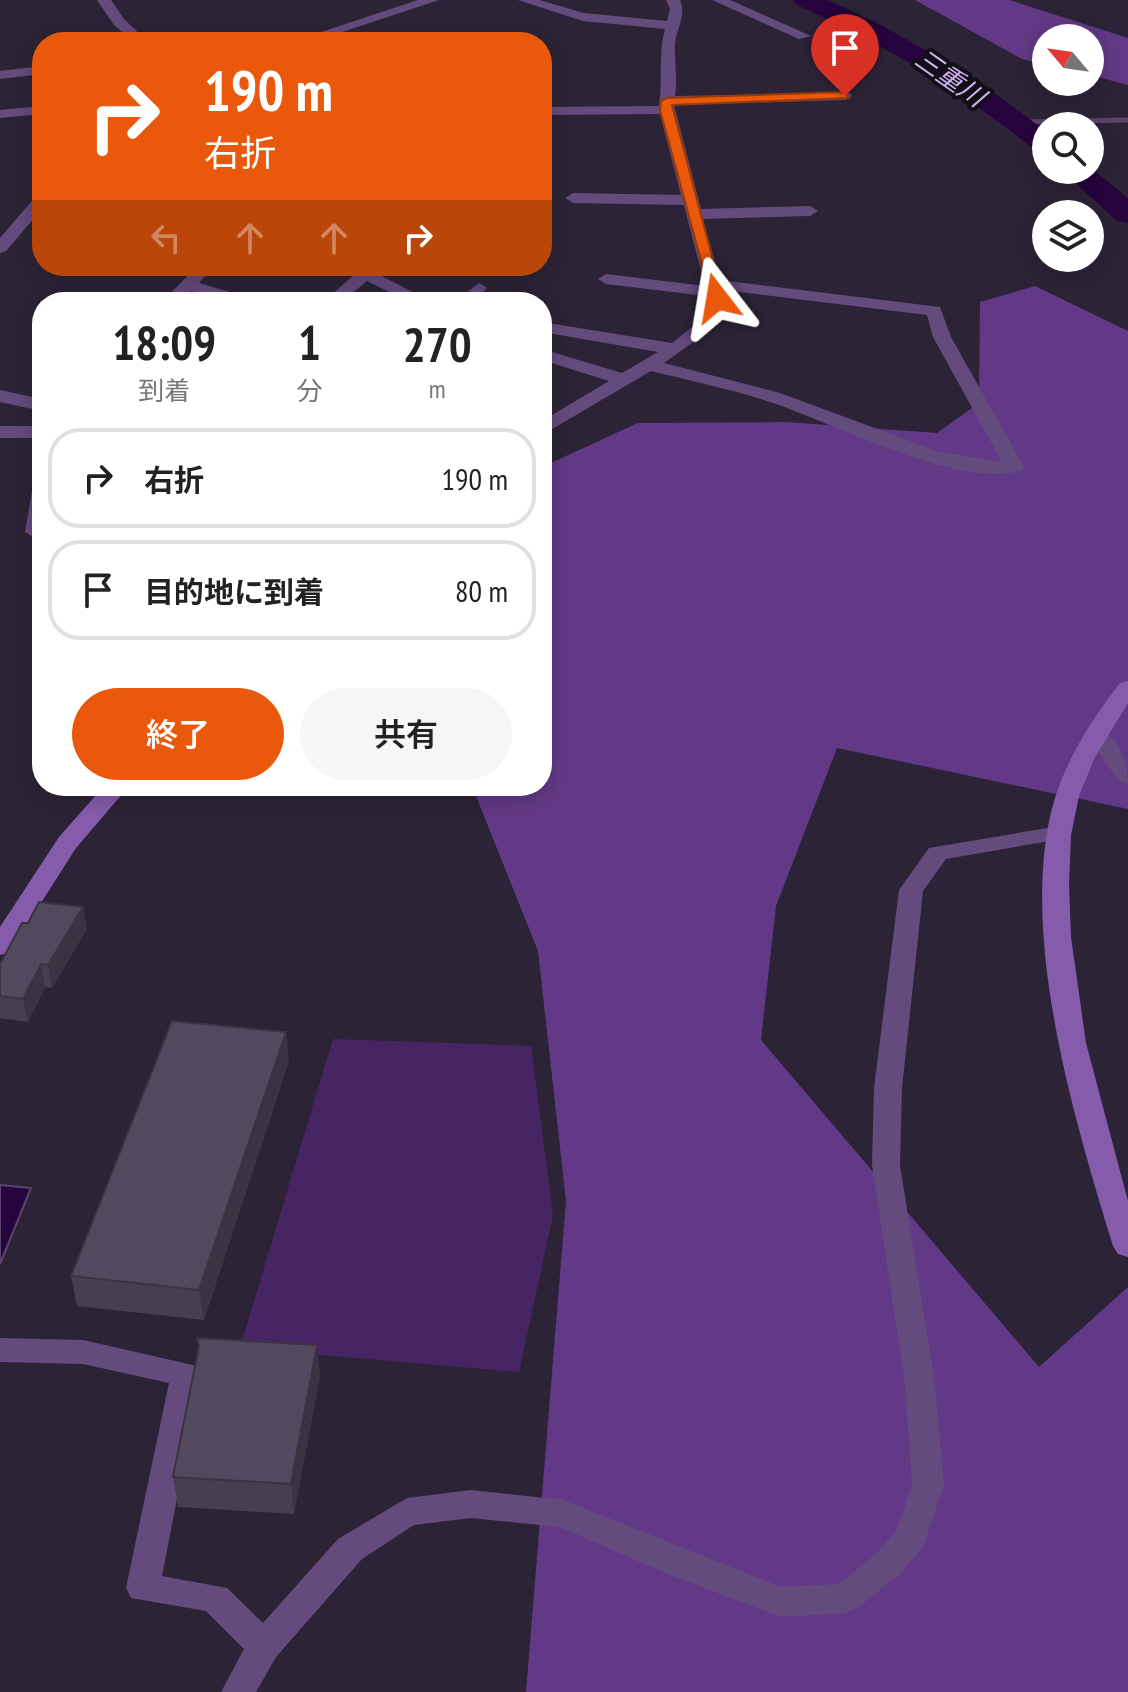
<!DOCTYPE html>
<html lang="ja">
<head>
<meta charset="utf-8">
<style>
  body { margin:0; font-family:"PT Sans Narrow","Noto Sans JP",sans-serif; background:#f6f6f6; color:#222; height:100vh; display:flex; flex-direction:column; font-size:30px; white-space:nowrap }
  * { box-sizing:border-box; margin:0 }
  p { font-size:26px; color:#767676 }
  .icon { flex:none; width:44px; height:44px; fill:none; stroke:currentColor; stroke-width:2; stroke-linecap:round; stroke-linejoin:round }
  .map { position:relative; flex:1; overflow:hidden }
  .panel { position:absolute; left:32px; top:292px; width:520px; height:504px; display:flex; flex-direction:column; background:#fff; border-radius:32px; box-shadow:0 4px 20px #0003 }
  .panel>* { flex:none }
  .top-card { position:absolute; left:32px; top:32px; width:520px; height:244px; border-radius:32px; box-shadow:0 4px 20px #0003; background:#ea580c; color:#fff; overflow:hidden }
  .needle { width:52px; rotate:299deg }
  .buttons { position:absolute; left:1032px; top:24px; display:grid; gap:16px }
  .buttons a { display:grid; place-items:center; width:72px; height:72px; border-radius:50%; background:#fff; box-shadow:0 4px 20px #0003; font-size:40px }
  .pin { position:absolute; display:grid; place-items:center; width:68px; height:68px; color:#fff; margin:-82px -34px; border-radius:50% 50% 50% 0; rotate:-45deg; box-shadow:0 0 8px #0007 }
  .pin .icon { rotate:45deg }
  .me { position:absolute; width:88px; margin:-44px; rotate:346deg; stroke-linejoin:round; filter:drop-shadow(0 0 6px #0008) }
  .turn { display:flex; align-items:center; gap:28px; height:168px; padding:0 40px; font-size:36px }
  .turn .icon { width:104px; height:104px; stroke-width:2.5 }
  .turn b { display:block; font-size:56px; line-height:68px }
  .lanes { display:flex; align-items:center; height:76px; padding:0 40px; background:#0003; justify-content:center; gap:40px; direction:ltr }
  .lanes .off { opacity:.35 }
  .eta { display:flex; justify-content:space-evenly; align-items:center; height:136px; text-align:center }
  .eta b { font-size:48px; font-weight:600; line-height:56px }
  .cta { display:flex; gap:16px; margin-top:auto; padding:16px 40px }
  .cta a { flex:1; height:92px; border-radius:48px; background:#ea580c; color:#fff; font-size:32px; font-weight:600; line-height:92px; text-align:center }
  .cta a+a { background:#f6f6f6; color:#222 }
  ul { padding:0; list-style:none }
  li { display:flex; align-items:center; gap:24px; height:100px; margin:0 16px 12px; padding:0 24px; border:4px solid #e0e0e0; border-radius:32px }
  li div { flex:1 }
  li b { display:block; font-size:30px }
  li em { font-style:normal }
  .map>svg:first-child { display:block }
</style>
</head>
<body>
<div class="map">
<svg width="1128" height="1692" viewBox="0 0 1128 1692">
  <rect width="100%" height="100%" fill="#2c2436"/>
  <polygon fill="#472564" points="333,1039 531,1046 553,1215 519,1372 240,1348"/>
  <g fill="#623986">
    <polygon points="915,0 1009,0 1128,38 1128,85 1090,75 1090,38 1046,38 1046,65 1022,59"/>
    <polygon points="1035,286 1128,331 1128,809 837,748 776,906 761,1040 1039,1367 1128,1287 1128,1692 526,1692 566,1201 538,951 472,786 542,786 542,467 638,423 786,422 937,433 979,403 980,302"/>
  </g>
  <polygon fill="#26043d" stroke="#5c436e" stroke-width="2" points="0,1185 31,1188 0,1264"/>
  <g fill="none" stroke-linecap="round" stroke-linejoin="round">
    <polyline stroke="#5c436e" stroke-width="5" points="1019,122 1128,120"/>
    <g fill="#26043d" fill-rule="evenodd">
      <path d="M793,0h35l51,24 92,52 75,55v23l-10,-3c-74,-60 -152,-107 -239,-146z"/>
      <polygon points="1090,167 1128,198 1128,223 1117,221 1061,170 1090,170"/>
    </g>
    <g fill="#644b7d" fill-rule="evenodd">
      <polygon points="97,0 111,0 124,19 148,42 133,42 114,25"/>
      <polygon points="418,0 439,0 312,42 291,42"/>
      <path d="M518,0h21l45,13 83,8 3,-12 -4,-9h14c7,16 -4,28 -5,44 -1,18 3,34 0,52l175,-3 2,3 -7,4 -171,5 27,104 109,-3 8,5 -8,5 -107,3 17,61 220,27 11,30 73,130 -3,4c-67,17 -186,-48 -251,-69 -39,-13 -79,-21 -119,-31l-109,64v-14l67,-40 -67,-21v-11l80,24 36,-21 -116,-20v-10l130,21 34,-27v-20l-100,-12 -8,-5 8,-5 99,12 -21,-81 -111,-2 -8,-5 8,-5 108,2 -21,-81 -118,1v-8l117,-1c4,-26 -1,-53 6,-77l-82,-8zM723,290l204,25 6,22 69,125 -65,-11 -157,-58 -116,-30 57,-41z"/>
      <polygon points="712,0 730,0 811,36 799,39"/>
      <polygon points="42,66 42,74 0,79 0,71"/>
      <polygon points="42,106 42,114 0,118 0,110"/>
      <polygon points="42,194 42,209 6,251 0,253 0,238 36,196"/>
      <polygon points="197,266 214,266 199,283 263,302 234,302 191,291 181,302 162,302"/>
      <polygon points="340,266 377,266 374,272 432,302 409,302 367,281 342,302 323,302 354,275"/>
      <polygon points="479,283 487,288 473,302 454,302"/>
      <polygon points="0,390 42,399 42,411 0,402"/>
      <rect x="0" y="426" width="42" height="12"/>
      <polygon points="42,485 42,536 35,538 25,532 32,491"/>
      <path d="M1097,729c23,6 31,35 31,55l-8,-2 -34,-46z"/>
      <polygon points="1059,826 1067,828 1071,833 1067,838 946,859 923,891 902,1088 900,1165 935,1384 944,1485 923,1547 899,1575 857,1608 845,1613 781,1617 665,1573 560,1527 471,1518 414,1525 362,1559 276,1657 256,1692 221,1692 244,1649 206,1611 131,1598 126,1588 169,1383 83,1364 0,1362 0,1338 83,1340 197,1366 201,1375 162,1576 227,1588 263,1623 338,1539 407,1498 471,1490 563,1500 781,1587 838,1584 875,1555 897,1530 912,1485 905,1384 872,1165 874,1088 899,890 929,848"/>
    </g>
    <g fill="#855cac" fill-rule="evenodd">
      <path d="M1128,681v22l-33,54 -16,39 -8,39 -2,50 2,52 15,106 42,158v56l-10,-3 -5,-8c-38,-124 -91,-300 -63,-429 11,-50 39,-94 70,-134z"/>
      <polygon points="104,786 129,786 76,848 9,953 0,955 0,927 59,837"/>
    </g>
  </g>
  <g fill="#473f51">
    <polygon points="87,929 52,988 45,987 28,1022 0,1018 0,964"/>
    <polygon points="289,1061 204,1320 77,1306 71,1276"/>
    <polygon points="197,1338 320,1375 294,1514 178,1507 173,1477 199,1349"/>
  </g>
  <g fill="#3a3342">
    <polygon points="83,907 87,929 52,988 48,965"/>
    <polygon points="41,964 45,987 28,1022 23,999"/>
    <polygon points="286,1032 289,1061 204,1320 199,1290"/>
    <polygon points="317,1345 320,1375 294,1514 291,1484"/>
  </g>
  <g fill="#53495e" stroke="#3a3342" stroke-width="2">
    <polygon points="39,902 83,907 48,965 41,964 23,999 0,996 0,964 22,923 28,923"/>
    <polygon points="172,1021 286,1032 199,1290 71,1276"/>
    <polygon points="197,1338 317,1345 291,1484 173,1477 199,1346"/>
  </g>
  <polygon fill="#ea580c" stroke="#983908" stroke-width="2" points="845,92 849,98 672,105 723,298 712,301 660,110 661,101 667,98"/>
  <g text-anchor="middle" stroke-width="8" stroke-linejoin="round" paint-order="stroke">
    <g font-size="26" font-style="italic" fill="#d0b1f1" stroke="#130f17">
      <text transform="translate(950 78) rotate(35)" y="9">三重川</text>
    </g>
  </g>
</svg>
<div class="buttons">
<a><svg class="needle" viewBox="-14 -14 28 28"><path d="M0-13l5 13h-10z" fill="#e53935"/><path d="M0 13l5-13h-10z" fill="#767676"/></svg></a>
<a><svg class="icon" aria-label="search" viewBox="0 0 24 24"><circle cx="10" cy="10" r="6"/><path d="M15 15l6 6"/></svg></a>
<a><svg class="icon" aria-label="layers" viewBox="0 0 24 24"><path d="M12 4l9 5-9 5-9-5zM3 14l9 5 9-5"/></svg></a>
</div>
<div class="pin" style="left:845px;top:96px;background:#d93025"><svg class="icon" aria-label="arrive" viewBox="0 0 24 24"><path d="M6 21V4h12l-3 4 3 4H6"/></svg></div>
<svg class="me" style="left:717px;top:298px" viewBox="-20 -20 40 40"><path d="M0-17L14 15 0 8-14 15z" fill="#ea580c" stroke="#fff" stroke-width="4"/></svg>
<div class="top-card">
<div class="turn"><svg class="icon" aria-label="right" viewBox="0 0 24 24"><path d="M7 20v-9h11M14 6l5 5-5 5"/></svg><div><b>190 m</b>右折</div></div>
<div class="lanes"><svg class="icon off" aria-label="left" viewBox="0 0 24 24"><path d="M17 20v-9H6M10 6l-5 5 5 5"/></svg><svg class="icon off" aria-label="ahead" viewBox="0 0 24 24"><path d="M12 20V5M6 11l6-6 6 6"/></svg><svg class="icon off" aria-label="ahead" viewBox="0 0 24 24"><path d="M12 20V5M6 11l6-6 6 6"/></svg><svg class="icon" aria-label="right" viewBox="0 0 24 24"><path d="M7 20v-9h11M14 6l5 5-5 5"/></svg></div>
</div>
<section class="panel">
<div class="eta">
<div><b>18:09</b><p>到着</p></div>
<div><b>1</b><p>分</p></div>
<div><b>270</b><p>m</p></div>
</div>
<ul>
<li><svg class="icon" aria-label="right" viewBox="0 0 24 24"><path d="M7 20v-9h11M14 6l5 5-5 5"/></svg><div><b>右折</b></div><em>190 m</em></li>
<li><svg class="icon" aria-label="arrive" viewBox="0 0 24 24"><path d="M6 21V4h12l-3 4 3 4H6"/></svg><div><b>目的地に到着</b></div><em>80 m</em></li>
</ul>
<div class="cta"><a>終了</a><a>共有</a></div>
</section>
</div>
</body>
</html>
